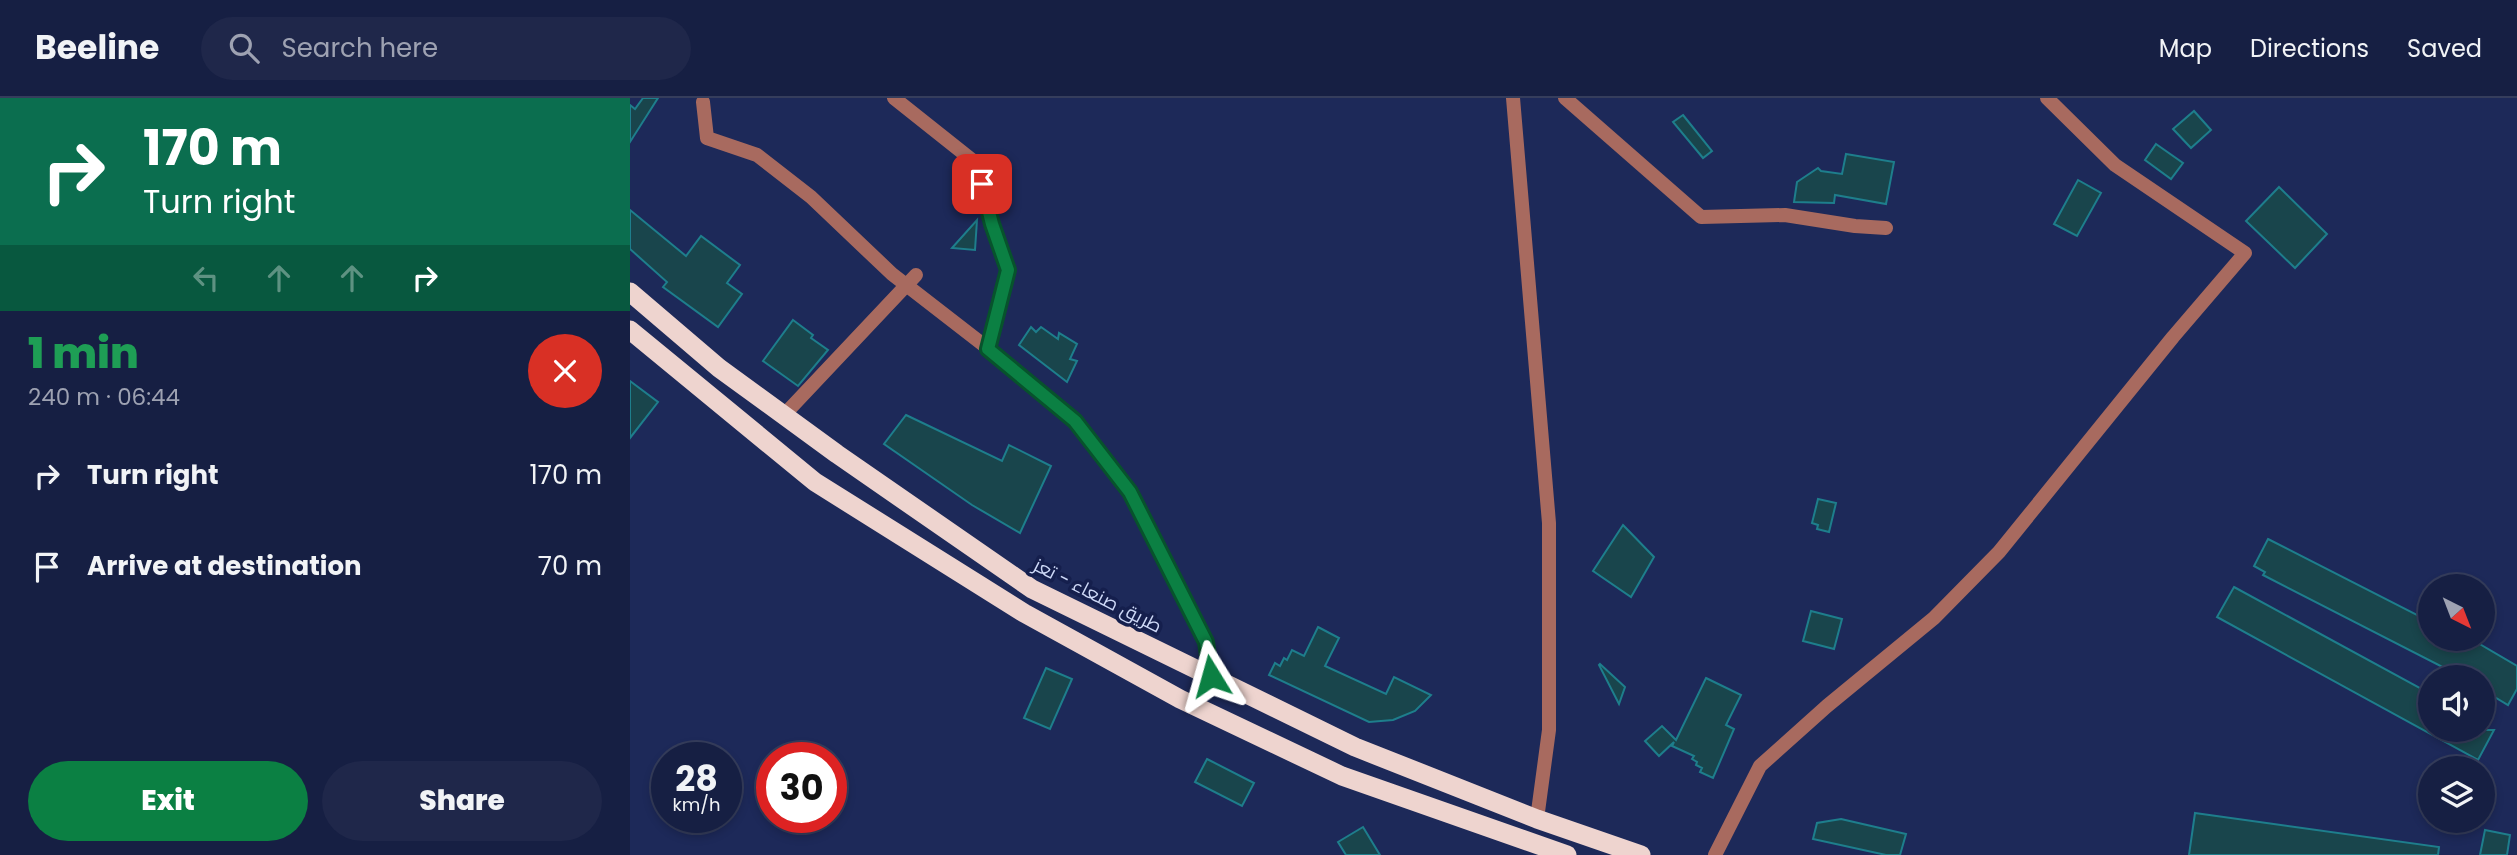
<!DOCTYPE html>
<html lang="en">
<head>
<meta charset="utf-8">
<style>
  body { margin:0; font-family:Poppins,Cairo,sans-serif; background:#1f274a; color:#f1f3f6; height:100vh; display:flex; flex-direction:column; font-size:26px; white-space:nowrap }
  * { box-sizing:border-box; margin:0 }
  p { font-size:23px; color:#9ea2b2 }
  .icon { flex:none; width:38px; height:38px; fill:none; stroke:currentColor; stroke-width:2; stroke-linecap:round; stroke-linejoin:round }
  .map { position:relative; flex:1; overflow:hidden }
  .side { display:flex; flex-direction:column; background:#161f43; width:630px }
  .side>* { flex:none }
  .banner { background:#0b6e4f; color:#fff; overflow:hidden }
  .needle { width:46px; rotate:138deg }
  .controls { position:absolute; left:1788px; top:476px; display:grid; gap:14px }
  .controls a { display:grid; place-items:center; width:77px; height:77px; border-radius:50%; background:#161f43; box-shadow:0 4px 10px #0003,0 0 0 2px #353d5c; font-size:35px }
  .speed { position:absolute; left:21px; top:644px; display:flex; gap:14px; font-size:35px; font-weight:700; text-align:center }
  .speed>* { display:grid; place-content:center; width:91px; height:91px; border-radius:50%; background:#161f43; box-shadow:0 4px 10px #0003,0 0 0 2px #353d5c; line-height:1 }
  .speed small { font-size:18px; font-weight:400 }
  .speed .limit { border:10px solid #d22; background:#fff; color:#111 }
  .pin { position:absolute; display:grid; place-items:center; width:60px; height:60px; color:#fff; margin:-30px; border-radius:14px; box-shadow:0 4px 10px #0006 }
  .me { position:absolute; width:77px; margin:-38px; rotate:352deg; stroke-linejoin:round; filter:drop-shadow(0 0 5px #0008) }
  .turn { display:flex; align-items:center; gap:24px; height:147px; padding:0 28px; font-size:32px }
  .turn .icon { width:91px; height:91px; stroke-width:2.5 }
  .turn b { display:block; font-size:49px; line-height:60px }
  .lanes { display:flex; align-items:center; height:66px; padding:0 28px; background:#0003; justify-content:center; gap:35px; direction:ltr }
  .lanes .off { opacity:.35 }
  .round { display:grid; place-items:center; flex:none; width:74px; height:74px; border-radius:37px; background:#1f274a }
  .overview { display:flex; align-items:center; justify-content:space-between; height:119px; padding:0 28px }
  h1 { font-size:42px; font-weight:800; line-height:52px; color:#1e9e55 }
  .cta { display:flex; gap:14px; margin-top:auto; padding:14px 28px }
  .cta a { flex:1; height:80px; border-radius:42px; background:#0b8043; color:#fff; font-size:28px; font-weight:800; line-height:80px; text-align:center }
  .cta a+a { background:#1f274a; color:#f1f3f6 }
  ul { padding:0; list-style:none }
  li { display:flex; align-items:center; gap:21px; height:91px; padding:0 28px }
  li div { flex:1 }
  li b { display:block; font-size:26px }
  li em { font-style:normal }
  header { display:flex; align-items:center; gap:42px; box-sizing:border-box; height:98px; padding:0 35px; background:#161f43; border-bottom:2px solid #353d5c }
  header strong { font-size:33px }
  nav { display:flex; gap:38px; margin-inline-start:auto; font-size:24px }
  .search { width:490px; height:63px; background:#1f274a; display:flex; align-items:center; gap:18px; box-sizing:border-box; padding:0 24px; border-radius:38px; color:#9ea2b2; font-size:26px }
  main { display:flex; flex:1; min-height:0 }
  .map>svg:first-child { display:block }
</style>
</head>
<body>
<header>
<strong>Beeline</strong>
<div class="search"><svg class="icon" aria-label="search" viewBox="0 0 24 24"><circle cx="10" cy="10" r="6"/><path d="M15 15l6 6"/></svg>Search here</div>
<nav><a>Map</a><a>Directions</a><a>Saved</a></nav>
</header>
<main>
<section class="side">
<div class="banner">
<div class="turn"><svg class="icon" aria-label="right" viewBox="0 0 24 24"><path d="M7 20v-9h11M14 6l5 5-5 5"/></svg><div><b>170 m</b>Turn right</div></div>
<div class="lanes"><svg class="icon off" aria-label="left" viewBox="0 0 24 24"><path d="M17 20v-9H6M10 6l-5 5 5 5"/></svg><svg class="icon off" aria-label="ahead" viewBox="0 0 24 24"><path d="M12 20V5M6 11l6-6 6 6"/></svg><svg class="icon off" aria-label="ahead" viewBox="0 0 24 24"><path d="M12 20V5M6 11l6-6 6 6"/></svg><svg class="icon" aria-label="right" viewBox="0 0 24 24"><path d="M7 20v-9h11M14 6l5 5-5 5"/></svg></div>
</div>
<div class="overview"><div><h1>1 min</h1><p>240 m · 06:44</p></div><a class="round" style="background:#d93025;color:#fff"><svg class="icon" aria-label="close" viewBox="0 0 24 24"><path d="M6 6l12 12M18 6L6 18"/></svg></a></div>
<ul>
<li><svg class="icon" aria-label="right" viewBox="0 0 24 24"><path d="M7 20v-9h11M14 6l5 5-5 5"/></svg><div><b>Turn right</b></div><em>170 m</em></li>
<li><svg class="icon" aria-label="arrive" viewBox="0 0 24 24"><path d="M6 21V4h12l-3 4 3 4H6"/></svg><div><b>Arrive at destination</b></div><em>70 m</em></li>
</ul>
<div class="cta"><a>Exit</a><a>Share</a></div>
</section>
<div class="map">
<svg width="1887" height="757" viewBox="0 0 1887 757">
  <rect width="100%" height="100%" fill="#1d2959"/>
  <g fill="#19454c" stroke="#1e7e8c" stroke-width="2">
    <polygon points="13,0 28,0 0,44 0,7 5,11"/>
    <polygon points="1564,13 1581,32 1561,50 1543,31"/>
    <polygon points="1053,17 1082,53 1073,60 1043,24"/>
    <polygon points="1526,46 1553,65 1541,81 1515,62"/>
    <polygon points="1216,56 1264,64 1256,106 1205,97 1204,105 1164,104 1167,84 1188,70 1191,73 1212,76"/>
    <polygon points="1448,82 1471,95 1447,138 1424,126"/>
    <polygon points="1649,89 1697,136 1665,170 1616,123"/>
    <polygon points="0,112 56,158 71,138 110,167 97,185 112,196 88,229 33,189 37,184 0,151"/>
    <polygon points="347,122 345,152 322,150"/>
    <polygon points="163,222 183,237 181,240 198,252 168,288 133,263"/>
    <polygon points="401,229 406,234 411,229 428,241 429,235 447,246 440,261 447,263 437,284 389,247"/>
    <polygon points="0,283 28,304 0,340"/>
    <polygon points="276,317 372,363 379,347 421,368 390,435 342,407 254,346"/>
    <polygon points="1188,401 1206,405 1199,434 1187,431 1188,427 1182,425"/>
    <polygon points="993,427 1024,459 1001,499 963,473"/>
    <polygon points="1638,441 1801,524 1801,541 1841,541 1887,568 1887,591 1878,607 1853,592 1853,579 1832,579 1633,477 1635,474 1624,468"/>
    <polygon points="1604,489 1801,596 1801,632 1864,632 1848,662 1587,519"/>
    <polygon points="1181,513 1212,521 1204,551 1173,543"/>
    <polygon points="688,529 709,540 695,568 756,596 764,579 801,597 785,613 763,622 739,624 639,577 645,565 650,568 654,560 657,562 662,552 674,558"/>
    <polygon points="970,566 995,589 989,606 969,567"/>
    <polygon points="416,570 442,581 420,631 394,620"/>
    <polygon points="1076,580 1111,597 1096,627 1104,631 1083,680 1070,674 1072,670 1066,667 1067,664 1062,661 1064,658 1042,648 1044,644 1029,658 1015,643 1032,628 1046,642"/>
    <polygon points="577,661 624,685 612,708 565,684"/>
    <polygon points="1565,715 1809,749 1808,757 1559,757"/>
    <polygon points="1211,721 1276,736 1270,757 1256,757 1183,741 1187,725"/>
    <polygon points="733,729 750,757 716,757 708,744"/>
    <polygon points="1855,732 1880,737 1877,757 1850,757"/>
  </g>
  <g fill="none" stroke-linecap="round" stroke-linejoin="round">
    <g stroke="#a86a5f" stroke-width="14">
      <polyline points="264,0 347,66 362,126 378,172 358,251"/>
      <polyline points="935,0 1071,119 1155,117 1225,128 1256,130"/>
      <polyline points="73,4 77,40 127,57 181,99 262,176 382,269 445,323 500,394 576,544 581,578"/>
      <polyline points="154,317 286,177"/>
      <polyline points="1085,757 1130,668 1197,608 1304,520 1369,454 1543,239 1615,155 1485,67 1417,0"/>
    </g>
    <polyline stroke="#a86a5f" stroke-width="14" points="883,0 919,425 919,632 907,721"/>
    <g stroke="#eed4cf" stroke-width="19">
      <polyline points="0,194 89,270 207,356 402,491 725,649 907,721 1011,757"/>
      <polyline points="0,232 185,384 394,515 550,601 712,678 937,757"/>
    </g>
  </g>
  <g fill="none" stroke-linecap="round" stroke-linejoin="round">
    <defs>
      <polyline id="route" points="352,86 362,126 378,172 358,251 445,323 500,394 576,544 581,578"/>
    </defs>
    <use href="#route" stroke="#07532c" stroke-width="18"/>
    <use href="#route" stroke="#0b8043" stroke-width="12"/>
  </g>
  <g text-anchor="middle" stroke-width="7" stroke-linejoin="round" paint-order="stroke">
    <g font-size="19" fill="#cdd8f6" stroke="#151f4d">
      <text transform="translate(468 497) rotate(27)" y="7">طريق صنعاء - تعز</text>
    </g>
  </g>
</svg>
<div class="controls">
<a><svg class="needle" viewBox="-14 -14 28 28"><path d="M0-13l5 13h-10z" fill="#e53935"/><path d="M0 13l5-13h-10z" fill="#9ea2b2"/></svg></a>
<a><svg class="icon" aria-label="sound" viewBox="0 0 24 24"><path d="M4 9h4l5-4v14l-5-4H4zM17 9q2 3 0 6"/></svg></a>
<a><svg class="icon" aria-label="layers" viewBox="0 0 24 24"><path d="M12 4l9 5-9 5-9-5zM3 14l9 5 9-5"/></svg></a>
</div>
<div class="speed"><div>28<small>km/h</small></div><div class="limit">30</div></div>
<div class="pin" style="left:352px;top:86px;background:#d93025"><svg class="icon" aria-label="arrive" viewBox="0 0 24 24"><path d="M6 21V4h12l-3 4 3 4H6"/></svg></div>
<svg class="me" style="left:581px;top:578px" viewBox="-20 -20 40 40"><path d="M0-17L14 15 0 8-14 15z" fill="#0b8043" stroke="#fff" stroke-width="4"/></svg>
</div>
</main>
</body>
</html>
